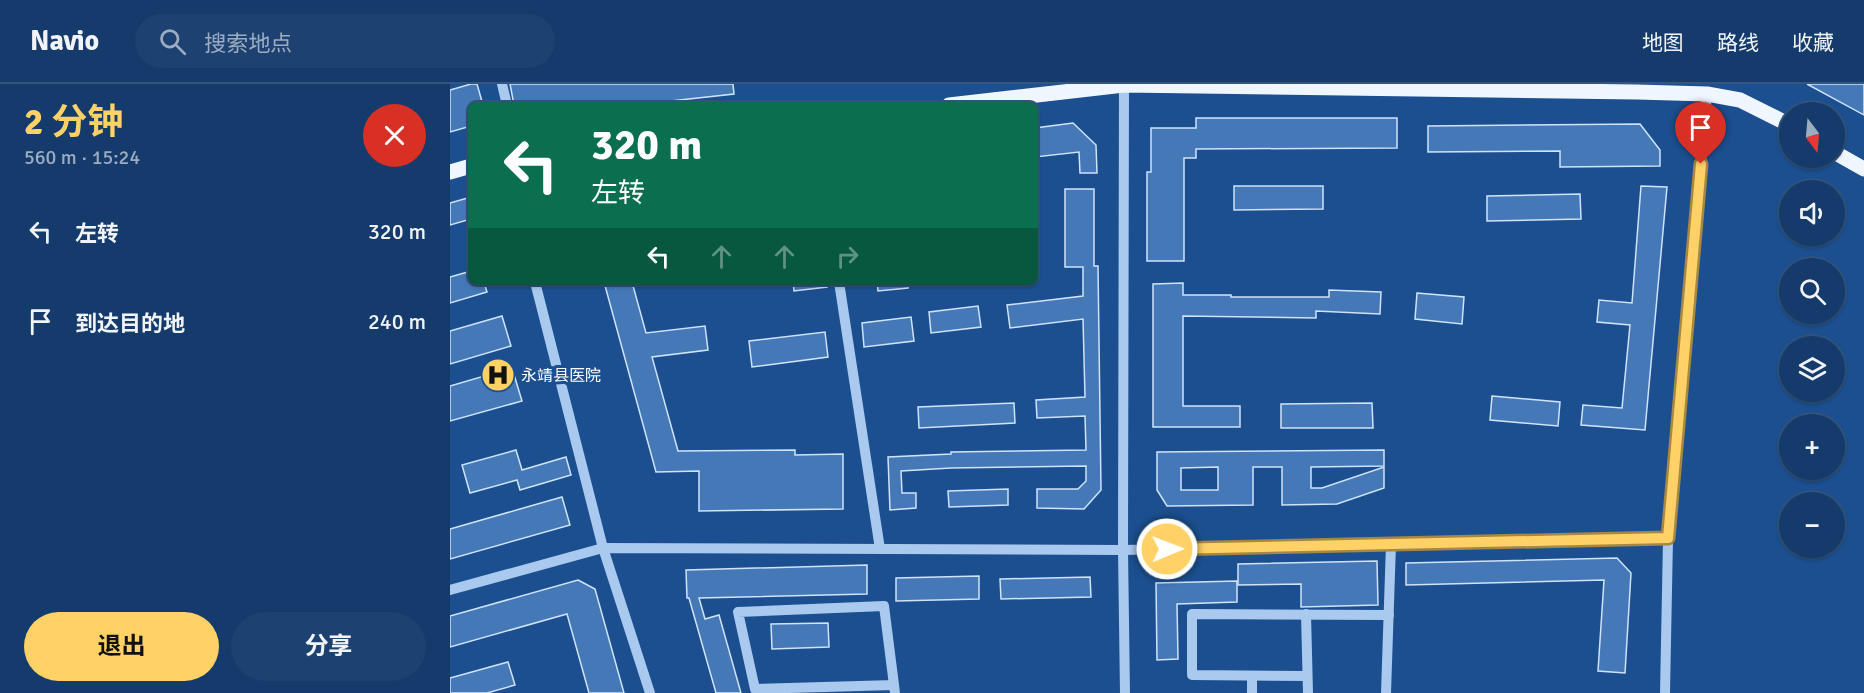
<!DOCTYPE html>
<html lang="zh">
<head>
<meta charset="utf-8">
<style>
  body { margin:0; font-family:Signika,"Noto Sans SC",sans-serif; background:#1d4271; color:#f1f3f6; height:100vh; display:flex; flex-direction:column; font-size:22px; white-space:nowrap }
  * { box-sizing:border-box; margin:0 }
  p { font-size:20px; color:#9dadc1 }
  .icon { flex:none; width:33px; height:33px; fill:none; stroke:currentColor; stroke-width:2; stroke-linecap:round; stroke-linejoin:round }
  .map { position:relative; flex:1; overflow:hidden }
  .panel { display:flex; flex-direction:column; background:#143b6b; width:450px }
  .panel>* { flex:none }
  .banner { position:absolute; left:18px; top:18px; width:570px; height:183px; border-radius:9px; box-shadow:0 2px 4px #0004,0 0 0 2px #33557e; background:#0b6e4f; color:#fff; overflow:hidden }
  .needle { width:39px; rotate:164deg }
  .tools { position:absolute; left:1329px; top:18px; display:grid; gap:12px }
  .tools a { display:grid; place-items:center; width:66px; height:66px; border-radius:50%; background:#143b6b; box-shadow:0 2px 4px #0004,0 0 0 2px #33557e; font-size:30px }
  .pin { position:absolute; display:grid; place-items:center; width:51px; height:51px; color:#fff; margin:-62px -26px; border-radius:50% 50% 50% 0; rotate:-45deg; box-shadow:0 0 6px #0007 }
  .pin .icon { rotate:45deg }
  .me { position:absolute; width:66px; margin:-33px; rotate:89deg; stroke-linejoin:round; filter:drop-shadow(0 0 4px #0008) }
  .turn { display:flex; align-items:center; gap:21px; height:126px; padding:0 24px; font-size:27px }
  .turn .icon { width:78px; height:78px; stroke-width:2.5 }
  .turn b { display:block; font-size:42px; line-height:51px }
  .lanes { display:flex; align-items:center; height:57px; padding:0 24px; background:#0003; justify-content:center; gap:30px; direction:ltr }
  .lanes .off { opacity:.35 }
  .round { display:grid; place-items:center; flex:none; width:63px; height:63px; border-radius:32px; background:#1d4271 }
  .overview { display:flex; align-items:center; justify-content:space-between; height:102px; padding:0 24px }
  h1 { font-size:36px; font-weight:700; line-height:45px; color:#ffd166 }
  .primary-button { display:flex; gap:12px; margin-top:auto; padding:12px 24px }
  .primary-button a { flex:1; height:69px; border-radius:36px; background:#ffd166; color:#111; font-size:24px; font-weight:700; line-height:69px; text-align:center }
  .primary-button a+a { background:#1d4271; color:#f1f3f6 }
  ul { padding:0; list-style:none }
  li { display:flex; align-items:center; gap:18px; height:90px; padding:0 24px }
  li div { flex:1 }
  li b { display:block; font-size:22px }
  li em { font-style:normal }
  header { display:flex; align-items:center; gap:36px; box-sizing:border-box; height:84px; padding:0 30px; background:#143b6b; border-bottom:2px solid #33557e }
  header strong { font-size:28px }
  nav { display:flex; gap:33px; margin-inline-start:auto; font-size:21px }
  .search { width:420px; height:54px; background:#1d4271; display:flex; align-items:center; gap:15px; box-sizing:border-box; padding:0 21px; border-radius:33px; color:#9dadc1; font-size:22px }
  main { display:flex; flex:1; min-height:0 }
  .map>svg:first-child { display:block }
</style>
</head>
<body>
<header>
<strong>Navio</strong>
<div class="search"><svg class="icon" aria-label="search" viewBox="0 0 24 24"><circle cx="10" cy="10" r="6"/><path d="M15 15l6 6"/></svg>搜索地点</div>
<nav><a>地图</a><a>路线</a><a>收藏</a></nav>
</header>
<main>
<section class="panel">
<div class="overview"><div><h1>2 分钟</h1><p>560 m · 15:24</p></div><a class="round" style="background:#d93025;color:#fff"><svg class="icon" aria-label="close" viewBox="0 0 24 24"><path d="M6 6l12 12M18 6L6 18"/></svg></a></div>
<ul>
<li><svg class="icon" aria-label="left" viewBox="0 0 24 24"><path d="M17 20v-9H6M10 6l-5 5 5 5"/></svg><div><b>左转</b></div><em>320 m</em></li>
<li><svg class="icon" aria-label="arrive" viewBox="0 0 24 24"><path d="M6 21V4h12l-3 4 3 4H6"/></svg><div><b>到达目的地</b></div><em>240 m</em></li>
</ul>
<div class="primary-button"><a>退出</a><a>分享</a></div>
</section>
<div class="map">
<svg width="1414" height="609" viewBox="0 0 1414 609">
  <rect width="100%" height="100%" fill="#1b4f8f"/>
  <g fill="#4478b7" stroke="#cfe3fa" stroke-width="1.5" fill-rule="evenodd">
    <polygon points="21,0 27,0 33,21 21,21 21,42 0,48 0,6"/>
    <polygon points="60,0 283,0 284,10 184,21 64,21"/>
    <polygon points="1357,0 1414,0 1414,31"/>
    <polygon points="746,34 947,34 947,64 746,65 746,74 734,74 734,177 697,177 697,88 701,88 701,44 746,44"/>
    <polygon points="623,39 646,61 647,89 630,89 629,68 585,73 585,44"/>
    <polygon points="1190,40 1210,66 1210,82 1110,83 1110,67 978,68 978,42"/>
    <polygon points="784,102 873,102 873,125 784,126"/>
    <polygon points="1191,102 1217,103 1195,346 1131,341 1133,321 1172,324 1180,241 1147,238 1149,216 1182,219"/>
    <polygon points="615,105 644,105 644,182 648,182 651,406 634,425 587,424 587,405 628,405 636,397 636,382 501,384 451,387 452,409 466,409 466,424 440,426 438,373 501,370 501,368 636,366 635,332 587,334 586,316 635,313 633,235 560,244 557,221 633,212 633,183 615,183"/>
    <polygon points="1130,110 1131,135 1037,137 1037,112"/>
    <polygon points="21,113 21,135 0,141 0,119"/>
    <polygon points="21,187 21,198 34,198 37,208 0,219 0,193"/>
    <polygon points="154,198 182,198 196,249 255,242 258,266 202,273 228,367 345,366 345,371 393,370 393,425 249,427 249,387 206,388"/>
    <polygon points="343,198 376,198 377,203 344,207"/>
    <polygon points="427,198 458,198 458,204 428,207"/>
    <polygon points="733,199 733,211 781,211 781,213 879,213 879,206 931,208 930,230 866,227 866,234 733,232 733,322 790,322 790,343 703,343 703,200"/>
    <polygon points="967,209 1014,213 1012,240 965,235"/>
    <polygon points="528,222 531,243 481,249 479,228"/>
    <polygon points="52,232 61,262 0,280 0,247"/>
    <polygon points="461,233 464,257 414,263 412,239"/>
    <polygon points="375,248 378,273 302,283 299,257"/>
    <polygon points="62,284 72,317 0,337 0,302"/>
    <polygon points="1042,312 1110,318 1108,342 1040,336"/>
    <polygon points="564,319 565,339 469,344 468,323"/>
    <polygon points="922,319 923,344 831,344 831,320"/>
    <polygon points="66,366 72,386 116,373 121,391 70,406 67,396 20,409 12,381"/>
    <path d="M934,366v16l-73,1v21h11l62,-21v21l-47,16 -55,1v-38h-29v38l-86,1 -10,-16v-38zM768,383v23h-37v-22z"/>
    <polygon points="558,405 558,421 499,423 498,407"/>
    <polygon points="112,413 120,441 0,475 0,445"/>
    <polygon points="1167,474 1181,489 1175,589 1148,587 1154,496 956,501 956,479"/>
    <polygon points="927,477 928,521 851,523 851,500 788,501 788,480"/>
    <polygon points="417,481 417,510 249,514 255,535 269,531 291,609 266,609 239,514 237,514 236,486"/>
    <polygon points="529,492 529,515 446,517 446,494"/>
    <polygon points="640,493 641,513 551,515 550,495"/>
    <polygon points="128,496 145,505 174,609 139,609 117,530 0,563 0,532"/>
    <polygon points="787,497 787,518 727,520 728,575 707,576 706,499"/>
    <polygon points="378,539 379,563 322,565 321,540"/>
    <polygon points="58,578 65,601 37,609 0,609 0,594"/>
  </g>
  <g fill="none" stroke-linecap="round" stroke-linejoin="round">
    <g stroke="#a9c9ee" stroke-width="10">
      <polyline points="52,0 57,21"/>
      <polyline points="674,0 673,466 675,609"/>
      <polyline points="85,198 153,464 200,609"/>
      <polyline points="389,198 430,465"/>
      <polyline points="0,506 153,464 673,466 1218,455"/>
      <polyline points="856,530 858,609"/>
      <polyline points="802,592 802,609"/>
      <polyline points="857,592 742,591 742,530 939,531"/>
      <polyline points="444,601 305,605 288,528 434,522 444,601 445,609"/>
      <polyline points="936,609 941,460"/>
      <polyline points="1215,609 1218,455 1257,10"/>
    </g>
    <g stroke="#f0f6ff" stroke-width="15">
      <polyline points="499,21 674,1 1187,8 1257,10 1290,16 1340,41"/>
      <polyline points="1384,68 1414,85"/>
      <polyline points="0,88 21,82"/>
    </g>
  </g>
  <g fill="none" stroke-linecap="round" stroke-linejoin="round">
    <defs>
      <polyline id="route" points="717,465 1218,454 1251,80"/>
    </defs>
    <use href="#route" stroke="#a68842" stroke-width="15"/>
    <use href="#route" stroke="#ffd166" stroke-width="10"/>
  </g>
  <defs>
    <symbol id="hospital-disc" viewBox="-11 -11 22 22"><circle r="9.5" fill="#ffd166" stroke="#1b4f8f"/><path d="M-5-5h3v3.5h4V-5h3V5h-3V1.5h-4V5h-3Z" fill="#111"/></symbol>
  </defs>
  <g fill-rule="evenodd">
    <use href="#hospital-disc" x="29" y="272" width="38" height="38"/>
  </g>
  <g text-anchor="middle" stroke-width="6" stroke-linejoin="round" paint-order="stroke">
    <g font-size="16" fill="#fff" stroke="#1b4f8f" text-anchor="start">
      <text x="71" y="297">永靖县医院</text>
    </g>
  </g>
</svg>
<div class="tools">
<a><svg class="needle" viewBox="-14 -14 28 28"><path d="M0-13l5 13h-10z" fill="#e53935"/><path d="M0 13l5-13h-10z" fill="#9dadc1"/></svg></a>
<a><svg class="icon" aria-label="sound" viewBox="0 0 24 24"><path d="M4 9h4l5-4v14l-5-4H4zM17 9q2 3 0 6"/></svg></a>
<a><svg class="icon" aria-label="search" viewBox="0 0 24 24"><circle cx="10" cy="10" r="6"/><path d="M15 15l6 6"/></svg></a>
<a><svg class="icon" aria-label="layers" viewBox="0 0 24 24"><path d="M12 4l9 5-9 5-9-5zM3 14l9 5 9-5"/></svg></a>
<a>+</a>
<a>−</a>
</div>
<div class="pin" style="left:1251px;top:80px;background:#d93025"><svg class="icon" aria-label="arrive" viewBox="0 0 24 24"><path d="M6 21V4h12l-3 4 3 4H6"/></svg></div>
<svg class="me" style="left:717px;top:465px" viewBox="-20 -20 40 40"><circle r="17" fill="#ffd166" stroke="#fff" stroke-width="3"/><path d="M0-11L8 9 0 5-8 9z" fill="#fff"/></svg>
<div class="banner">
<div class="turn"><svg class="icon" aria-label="left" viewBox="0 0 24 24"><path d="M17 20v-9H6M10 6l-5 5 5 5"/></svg><div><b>320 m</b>左转</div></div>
<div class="lanes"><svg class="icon" aria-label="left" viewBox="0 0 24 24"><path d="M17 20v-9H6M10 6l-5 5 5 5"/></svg><svg class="icon off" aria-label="ahead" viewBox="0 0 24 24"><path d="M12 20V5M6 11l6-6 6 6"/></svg><svg class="icon off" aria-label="ahead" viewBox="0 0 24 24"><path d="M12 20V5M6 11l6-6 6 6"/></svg><svg class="icon off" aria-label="right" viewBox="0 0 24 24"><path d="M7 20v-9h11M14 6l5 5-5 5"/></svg></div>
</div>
</div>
</main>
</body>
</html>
